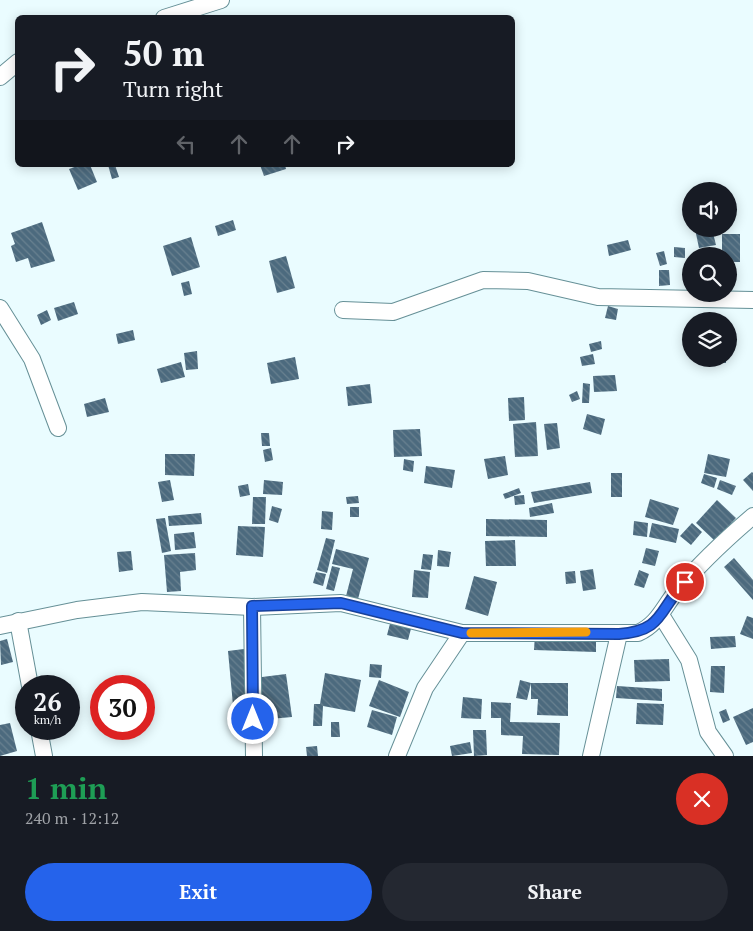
<!DOCTYPE html>
<html lang="en">
<head>
<meta charset="utf-8">
<style>
  body { margin:0; font-family:"PT Serif",serif; background:#242831; color:#f1f3f6; height:100vh; display:flex; flex-direction:column; font-size:19px; white-space:nowrap }
  * { box-sizing:border-box; margin:0 }
  p { font-size:16px; color:#9ea1a6 }
  .icon { flex:none; width:28px; height:28px; fill:none; stroke:currentColor; stroke-width:2; stroke-linecap:round; stroke-linejoin:round }
  .map { position:relative; height:756px; overflow:hidden }
  .details { display:flex; flex-direction:column; background:#171b24; flex:1 }
  .details>* { flex:none }
  .top-card { position:absolute; left:15px; top:15px; width:500px; height:152px; border-radius:8px; box-shadow:0 2px 12px #0003; background:#171b24; color:#f1f3f6; overflow:hidden }
  .fabs { position:absolute; left:682px; top:182px; display:grid; gap:10px }
  .fabs a { display:grid; place-items:center; width:55px; height:55px; border-radius:50%; background:#171b24; box-shadow:0 2px 12px #0003; font-size:25px }
  .speed { position:absolute; left:15px; top:675px; display:flex; gap:10px; font-size:25px; font-weight:700; text-align:center }
  .speed>* { display:grid; place-content:center; width:65px; height:65px; border-radius:50%; background:#171b24; box-shadow:0 2px 12px #0003; line-height:1 }
  .speed small { font-size:12px; font-weight:400 }
  .speed .limit { border:8px solid #d22; background:#fff; color:#111 }
  .pin { position:absolute; display:grid; place-items:center; width:42px; height:42px; color:#fff; margin:-21px; border:2px solid #fff; border-radius:50%; box-shadow:0 1px 5px #0007 }
  .me { position:absolute; width:55px; margin:-28px; rotate:0deg; stroke-linejoin:round; filter:drop-shadow(0 0 4px #0008) }
  .turn { display:flex; align-items:center; gap:18px; height:105px; padding:0 25px; font-size:22px }
  .turn .icon { width:65px; height:65px; stroke-width:2.5 }
  .turn b { display:block; font-size:35px; line-height:42px }
  .lanes { display:flex; align-items:center; height:48px; padding:0 25px; background:#0003; justify-content:center; gap:25px; direction:ltr }
  .lanes .off { opacity:.35 }
  .round { display:grid; place-items:center; flex:none; width:52px; height:52px; border-radius:26px; background:#242831 }
  .headline { display:flex; align-items:center; justify-content:space-between; height:85px; padding:0 25px }
  h1 { font-size:30px; font-weight:700; line-height:38px; color:#1e9e55 }
  .cta { display:flex; gap:10px; margin-top:auto; padding:10px 25px }
  .cta a { flex:1; height:58px; border-radius:30px; background:#2563eb; color:#fff; font-size:20px; font-weight:700; line-height:58px; text-align:center }
  .cta a+a { background:#242831; color:#f1f3f6 }
  .map>svg:first-child { display:block }
</style>
</head>
<body>
<div class="map">
<svg width="753" height="756" viewBox="0 0 753 756">
  <defs>
    <pattern id="building-back-hatch" width="6" height="6" patternUnits="userSpaceOnUse" patternTransform="scale(1.25)"><rect width="6" height="6" fill="#4c6a7e"/><path d="M-1 5l2 2M0 0l6 6M5-1l2 2" fill="none" stroke="#698190"/></pattern>
  </defs>
  <rect width="100%" height="100%" fill="#eafcff"/>
  <g fill="url(#building-back-hatch)">
    <polygon points="80,165 90,165 97,182 78,190 69,169"/>
    <polygon points="108,165 115,165 119,177 112,179"/>
    <polygon points="260,165 285,165 286,169 264,176"/>
    <polygon points="233,220 236,230 218,236 215,226"/>
    <polygon points="42,222 55,261 31,268 28,258 16,262 11,246 15,244 11,233"/>
    <polygon points="695,229 712,229 716,245 699,248"/>
    <polygon points="722,234 740,234 740,262 729,262 729,256 722,256"/>
    <polygon points="191,237 200,267 172,276 163,246"/>
    <polygon points="628,240 631,250 609,256 607,245"/>
    <polygon points="674,247 685,248 685,258 674,257"/>
    <polygon points="664,251 667,264 660,266 656,253"/>
    <polygon points="286,256 295,288 277,293 269,261"/>
    <polygon points="659,270 669,270 670,285 659,286"/>
    <polygon points="189,281 192,294 184,296 181,283"/>
    <polygon points="74,302 78,314 58,321 54,308"/>
    <polygon points="608,306 618,309 616,320 605,318"/>
    <polygon points="47,310 51,320 41,325 37,315"/>
    <polygon points="133,330 135,340 118,344 116,334"/>
    <polygon points="601,341 602,349 591,352 589,344"/>
    <polygon points="197,351 198,369 186,370 184,353"/>
    <polygon points="593,354 595,364 582,366 580,357"/>
    <polygon points="295,357 299,379 271,384 267,363"/>
    <polygon points="705,359 726,359 726,363 705,361"/>
    <polygon points="181,362 185,377 161,383 157,369"/>
    <polygon points="615,375 617,391 594,392 593,376"/>
    <polygon points="583,383 590,384 589,403 582,403"/>
    <polygon points="370,384 372,403 348,406 346,387"/>
    <polygon points="577,391 580,399 572,402 569,395"/>
    <polygon points="524,397 525,420 509,421 508,398"/>
    <polygon points="105,398 109,412 87,417 84,404"/>
    <polygon points="587,414 605,419 601,435 583,429"/>
    <polygon points="536,422 538,456 515,457 513,424"/>
    <polygon points="557,423 560,448 547,450 544,424"/>
    <polygon points="420,429 422,456 394,457 393,430"/>
    <polygon points="261,433 269,433 270,446 262,446"/>
    <polygon points="271,448 273,460 265,462 263,450"/>
    <polygon points="165,454 195,454 194,476 165,475"/>
    <polygon points="708,454 730,459 726,477 704,473"/>
    <polygon points="505,456 508,475 488,479 484,459"/>
    <polygon points="404,459 414,461 413,472 403,470"/>
    <polygon points="426,466 455,470 452,488 424,483"/>
    <polygon points="752,472 753,473 753,491 743,480"/>
    <rect x="611" y="473" width="11" height="24"/>
    <polygon points="704,474 717,478 714,488 701,483"/>
    <polygon points="170,480 174,500 162,502 158,482"/>
    <polygon points="264,480 283,482 282,495 263,494"/>
    <polygon points="720,480 736,486 732,495 717,489"/>
    <polygon points="590,482 592,493 534,503 531,492"/>
    <polygon points="248,484 250,495 240,497 238,486"/>
    <polygon points="519,488 521,493 505,499 503,494"/>
    <polygon points="524,495 525,504 515,505 514,496"/>
    <polygon points="358,496 359,503 347,504 346,497"/>
    <polygon points="253,497 266,497 265,524 252,524"/>
    <polygon points="650,499 679,508 673,525 645,517"/>
    <polygon points="717,500 736,518 715,541 696,523"/>
    <polygon points="552,503 554,513 530,517 529,508"/>
    <polygon points="272,506 282,509 278,523 269,520"/>
    <rect x="350" y="507" width="9" height="10"/>
    <polygon points="322,511 333,512 332,530 321,529"/>
    <polygon points="201,513 202,524 169,526 168,516"/>
    <polygon points="165,518 171,551 162,553 156,519"/>
    <polygon points="486,519 547,520 547,537 486,536"/>
    <polygon points="634,521 648,523 647,537 633,535"/>
    <polygon points="652,523 679,529 676,543 649,537"/>
    <polygon points="692,523 702,532 691,545 680,536"/>
    <polygon points="238,526 265,527 263,557 236,555"/>
    <polygon points="194,532 196,548 175,550 174,534"/>
    <polygon points="326,538 335,540 327,573 317,570"/>
    <polygon points="515,540 516,566 486,566 485,541"/>
    <polygon points="646,548 659,551 655,566 642,563"/>
    <polygon points="336,549 369,558 358,599 346,596 353,569 332,564"/>
    <polygon points="438,550 451,552 449,567 437,566"/>
    <polygon points="131,551 133,570 119,572 117,552"/>
    <polygon points="195,553 196,570 180,572 181,591 167,592 164,555"/>
    <polygon points="423,554 433,555 431,570 421,569"/>
    <polygon points="734,558 753,580 753,600 724,567"/>
    <polygon points="332,566 340,568 334,591 326,589"/>
    <polygon points="593,569 596,589 583,591 580,571"/>
    <polygon points="414,570 430,572 428,598 412,597"/>
    <polygon points="639,570 649,574 644,588 634,585"/>
    <polygon points="575,571 576,583 566,584 565,572"/>
    <polygon points="316,572 326,574 323,586 313,583"/>
    <polygon points="474,576 497,582 488,616 465,609"/>
    <polygon points="747,616 753,618 753,639 740,634"/>
    <polygon points="391,620 412,625 408,640 387,635"/>
    <polygon points="535,634 596,637 596,652 534,650"/>
    <polygon points="735,636 736,647 711,649 710,637"/>
    <polygon points="7,639 13,662 1,665 0,641"/>
    <polygon points="244,649 250,715 234,716 228,651"/>
    <polygon points="669,659 670,681 635,682 634,660"/>
    <polygon points="370,664 382,665 381,678 369,677"/>
    <polygon points="711,666 725,666 724,693 710,692"/>
    <polygon points="325,673 361,680 355,712 323,706 322,726 313,726 314,704 320,704"/>
    <polygon points="286,674 292,717 259,720 254,678"/>
    <polygon points="379,680 409,692 400,717 369,706"/>
    <polygon points="520,680 531,683 568,683 568,716 537,715 538,699 531,699 531,683 527,700 516,698"/>
    <polygon points="617,686 662,689 662,701 616,698"/>
    <polygon points="463,697 482,699 481,719 461,718"/>
    <polygon points="491,702 511,703 510,722 560,723 559,755 522,754 523,736 501,735 501,718 491,718"/>
    <polygon points="637,703 664,704 663,725 636,724"/>
    <polygon points="753,708 753,742 746,745 733,717"/>
    <polygon points="726,709 730,720 723,723 719,712"/>
    <polygon points="372,710 397,717 392,735 367,727"/>
    <polygon points="331,722 339,722 340,737 331,737"/>
    <polygon points="10,723 17,751 0,756 0,725"/>
    <polygon points="473,730 486,730 487,755 474,756"/>
    <polygon points="470,742 472,753 452,756 450,746"/>
    <polygon points="317,746 318,756 307,756 306,747"/>
  </g>
  <g fill="none" stroke-linecap="round" stroke-linejoin="round">
    <defs>
      <g id="street">
        <polyline points="164,18 221,0"/>
        <polyline points="0,77 18,62"/>
        <polyline points="0,308 32,359 58,428"/>
        <polyline points="343,310 393,312 483,280 528,281 598,297 753,300"/>
        <polyline points="252,607 254,756"/>
        <polyline points="661,615 689,660 708,732 725,756"/>
        <polyline points="18,621 30,686"/>
        <path d="M0,626l77,-16 65,-8 110,5 89,-4 121,30h176c20,-9 25,-25 38,-41 23,-28 50,-53 77,-76"/>
        <polyline points="39,729 44,756"/>
        <polyline points="397,756 425,688 462,633"/>
        <polyline points="591,756 619,634"/>
      </g>
    </defs>
    <use href="#street" stroke="#669097" stroke-width="18"/>
    <use href="#street" stroke="#fff" stroke-width="16"/>
  </g>
  <g fill="none" stroke-linecap="round" stroke-linejoin="round">
    <defs>
      <path id="route" d="M253,719l-1,-113 89,-3 121,30 157,1c45,-3 39,-24 66,-52"/>
    </defs>
    <use href="#route" stroke="#184099" stroke-width="12"/>
    <use href="#route" stroke="#2563eb" stroke-width="9"/>
    <polyline stroke="#f59e0b" stroke-width="9" points="471,633 586,632"/>
  </g>
</svg>
<div class="fabs">
<a><svg class="icon" aria-label="sound" viewBox="0 0 24 24"><path d="M4 9h4l5-4v14l-5-4H4zM17 9q2 3 0 6"/></svg></a>
<a><svg class="icon" aria-label="search" viewBox="0 0 24 24"><circle cx="10" cy="10" r="6"/><path d="M15 15l6 6"/></svg></a>
<a><svg class="icon" aria-label="layers" viewBox="0 0 24 24"><path d="M12 4l9 5-9 5-9-5zM3 14l9 5 9-5"/></svg></a>
</div>
<div class="speed"><div>26<small>km/h</small></div><div class="limit">30</div></div>
<div class="pin" style="left:685px;top:582px;background:#d93025"><svg class="icon" aria-label="arrive" viewBox="0 0 24 24"><path d="M6 21V4h12l-3 4 3 4H6"/></svg></div>
<svg class="me" style="left:253px;top:719px" viewBox="-20 -20 40 40"><circle r="17" fill="#2563eb" stroke="#fff" stroke-width="3"/><path d="M0-11L8 9 0 5-8 9z" fill="#fff"/></svg>
<div class="top-card">
<div class="turn"><svg class="icon" aria-label="right" viewBox="0 0 24 24"><path d="M7 20v-9h11M14 6l5 5-5 5"/></svg><div><b>50 m</b>Turn right</div></div>
<div class="lanes"><svg class="icon off" aria-label="left" viewBox="0 0 24 24"><path d="M17 20v-9H6M10 6l-5 5 5 5"/></svg><svg class="icon off" aria-label="ahead" viewBox="0 0 24 24"><path d="M12 20V5M6 11l6-6 6 6"/></svg><svg class="icon off" aria-label="ahead" viewBox="0 0 24 24"><path d="M12 20V5M6 11l6-6 6 6"/></svg><svg class="icon" aria-label="right" viewBox="0 0 24 24"><path d="M7 20v-9h11M14 6l5 5-5 5"/></svg></div>
</div>
</div>
<section class="details">
<div class="headline"><div><h1>1 min</h1><p>240 m · 12:12</p></div><a class="round" style="background:#d93025;color:#fff"><svg class="icon" aria-label="close" viewBox="0 0 24 24"><path d="M6 6l12 12M18 6L6 18"/></svg></a></div>
<div class="cta"><a>Exit</a><a>Share</a></div>
</section>
</body>
</html>
